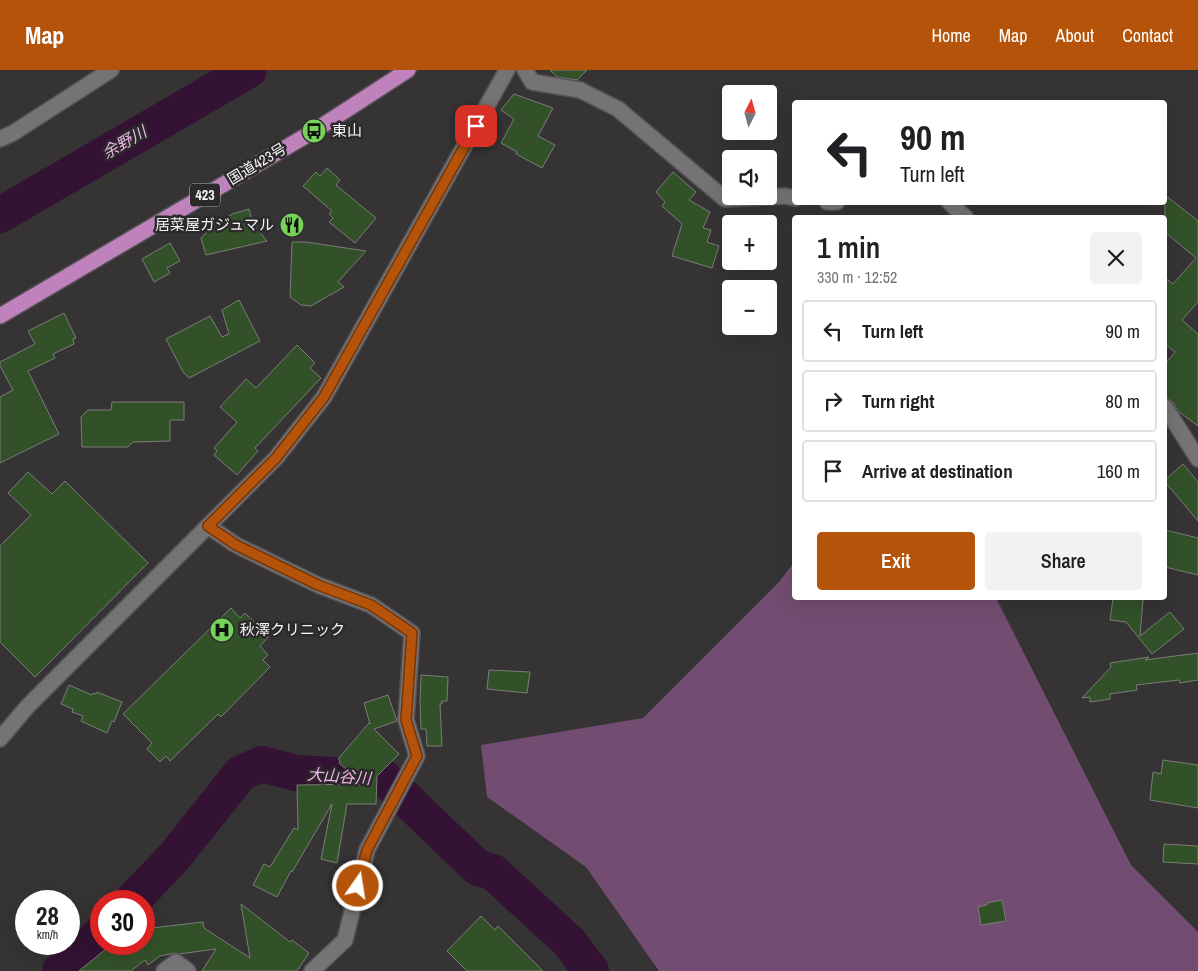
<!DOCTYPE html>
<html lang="en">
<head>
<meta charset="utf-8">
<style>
  body { margin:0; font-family:"Archivo Narrow","Noto Sans JP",sans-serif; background:#f2f2f2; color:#202124; height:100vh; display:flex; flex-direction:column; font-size:19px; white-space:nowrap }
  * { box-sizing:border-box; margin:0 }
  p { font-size:16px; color:#757577 }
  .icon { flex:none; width:28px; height:28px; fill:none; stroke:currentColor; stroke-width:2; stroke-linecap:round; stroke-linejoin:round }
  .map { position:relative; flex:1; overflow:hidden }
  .side { position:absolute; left:792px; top:145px; width:375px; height:385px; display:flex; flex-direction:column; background:#fff; border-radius:5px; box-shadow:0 5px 20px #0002 }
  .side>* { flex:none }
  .top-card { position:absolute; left:792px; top:30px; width:375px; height:105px; border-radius:5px; box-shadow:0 5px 20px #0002; background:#fff; color:#202124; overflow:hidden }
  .needle { width:32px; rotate:6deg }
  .controls { position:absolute; left:722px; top:15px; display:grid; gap:10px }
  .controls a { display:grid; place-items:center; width:55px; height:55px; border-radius:5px; background:#fff; box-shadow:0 5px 20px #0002; font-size:25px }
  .speed { position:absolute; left:15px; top:820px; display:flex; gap:10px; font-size:25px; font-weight:700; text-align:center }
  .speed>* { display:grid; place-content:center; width:65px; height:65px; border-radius:50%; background:#fff; box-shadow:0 5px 20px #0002; line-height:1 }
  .speed small { font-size:12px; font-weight:400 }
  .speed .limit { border:8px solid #d22; background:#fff; color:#111 }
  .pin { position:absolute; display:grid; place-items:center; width:42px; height:42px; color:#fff; margin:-21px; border-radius:10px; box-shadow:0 2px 8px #0006 }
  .me { position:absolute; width:55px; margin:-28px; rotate:13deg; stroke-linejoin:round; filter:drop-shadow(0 0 4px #0008) }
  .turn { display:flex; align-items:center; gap:18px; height:105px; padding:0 25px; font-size:22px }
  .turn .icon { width:65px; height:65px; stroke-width:2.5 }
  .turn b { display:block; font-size:35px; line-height:42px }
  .round { display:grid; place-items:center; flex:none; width:52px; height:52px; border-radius:5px; background:#f2f2f2 }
  .headline { display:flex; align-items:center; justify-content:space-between; height:85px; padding:0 25px }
  h1 { font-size:30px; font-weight:600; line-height:38px }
  .action { display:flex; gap:10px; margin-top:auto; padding:10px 25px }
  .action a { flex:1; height:58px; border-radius:5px; background:#b45309; color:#fff; font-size:20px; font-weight:600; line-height:58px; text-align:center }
  .action a+a { background:#f2f2f2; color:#202124 }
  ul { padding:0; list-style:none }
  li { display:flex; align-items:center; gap:15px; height:62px; margin:0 10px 8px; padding:0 15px; border:2px solid #e0e0e0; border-radius:5px }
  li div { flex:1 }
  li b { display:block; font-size:19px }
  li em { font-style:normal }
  header { display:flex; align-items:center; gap:30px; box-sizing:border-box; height:70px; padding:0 25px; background:#b45309; color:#fff }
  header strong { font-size:24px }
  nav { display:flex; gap:28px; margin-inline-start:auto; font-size:18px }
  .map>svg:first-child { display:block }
</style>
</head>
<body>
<header>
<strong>Map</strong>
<nav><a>Home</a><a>Map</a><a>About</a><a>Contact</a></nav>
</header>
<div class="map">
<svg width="1198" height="901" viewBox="0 0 1198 901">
  <rect width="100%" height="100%" fill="#363335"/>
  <polygon fill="#734d71" points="795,491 795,528 996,528 1131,795 1198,862 1198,901 659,901 586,797 487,727 481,675 643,648 779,512"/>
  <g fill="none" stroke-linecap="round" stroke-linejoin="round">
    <g stroke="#331233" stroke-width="36">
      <polyline points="0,145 249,0"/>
      <polyline points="132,831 174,787 241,703 262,694 296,703 384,708 478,798 493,802 569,872 591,901"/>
      <polyline points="60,901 79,886 101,863"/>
    </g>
  </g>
  <g fill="#325129" stroke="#7a7d79">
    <polygon points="550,0 587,0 577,10 557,7"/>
    <polygon points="514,24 553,38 538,66 555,75 542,98 516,84 517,82 501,73 514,49 501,40"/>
    <polygon points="327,98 340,110 336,115 376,148 355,173 329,152 333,148 329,144 332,141 303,116 316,102 320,106"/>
    <polygon points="673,102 696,122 689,130 710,142 703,158 711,160 707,172 719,176 712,198 672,186 682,154 662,136 665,132 656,122"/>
    <polygon points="1165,125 1198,151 1198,232 1182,250 1198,264 1198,356 1178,341 1173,332 1165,327 1165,294 1175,282 1165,274 1165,208 1173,214 1196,188 1165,162"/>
    <polygon points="249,139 253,154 267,171 206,185 201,168 213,156 232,144"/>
    <polygon points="292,172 306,172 366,181 338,212 344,217 311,236 301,235 290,227"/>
    <polygon points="170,173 180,191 167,198 170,203 154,212 142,189"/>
    <polygon points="239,230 260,271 189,308 183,302 166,269 210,246 222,267 229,264 222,240"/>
    <polygon points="64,243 76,268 73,269 74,274 53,284 55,288 28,301 59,364 0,393 0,327 13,320 0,296 0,292 35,274 28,261"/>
    <polygon points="297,275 315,293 310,298 321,308 255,378 258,381 237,405 214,385 217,381 214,378 237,352 220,337 246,309 256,318"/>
    <polygon points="112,332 184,332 184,350 170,350 170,371 133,372 128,377 82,377 81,347 88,340 111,340"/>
    <polygon points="1183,394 1198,412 1198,451 1165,412 1165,410"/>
    <polygon points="28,402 52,424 65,411 148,493 35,607 0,572 0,476 31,445 8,423"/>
    <polygon points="1165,460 1198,468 1198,505 1165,497"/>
    <polygon points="1113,528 1130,528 1143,530 1140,566 1170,542 1184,559 1152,584 1126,552 1110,550"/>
    <polygon points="231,538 240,548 245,543 269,566 260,576 268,585 263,590 270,597 221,647 218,644 170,691 166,686 160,692 147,679 152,673 123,644"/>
    <polygon points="1198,583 1198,610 1180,613 1179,610 1136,615 1137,620 1110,624 1110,629 1090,632 1090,627 1082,628 1111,597 1110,593 1149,587 1145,590"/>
    <polygon points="489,600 530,602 527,623 487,619"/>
    <polygon points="421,605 448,607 447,631 442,631 442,634 440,634 442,676 427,676 426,659 421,659 420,632"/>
    <polygon points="69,615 92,625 93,623 96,624 97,622 122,632 114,652 112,651 107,663 81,651 83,646 72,642 73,639 61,634"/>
    <polygon points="388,625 397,651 374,659 399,684 377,706 376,734 347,734 337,793 321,789 332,734 292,802 291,801 277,827 253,815 264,794 270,797 294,758 298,760 297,715 363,714 339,693 340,691 338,689 369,653 370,654 364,633"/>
    <polygon points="1163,690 1198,695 1198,738 1150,730 1153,702 1161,704"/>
    <polygon points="1164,774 1198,776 1198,794 1163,792"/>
    <polygon points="1002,830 1006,851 981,855 978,837 987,835 987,833"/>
    <polygon points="241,834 290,872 292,870 309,883 297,901 202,901 216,879 179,884 175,883 160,886 148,895 145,890 131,901 79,901 112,874 144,874 144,859 194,853 203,852 204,858 250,888"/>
    <polygon points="481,846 495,860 498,856 543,901 467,901 447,881"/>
  </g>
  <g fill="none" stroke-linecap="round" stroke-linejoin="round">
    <defs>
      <g id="minor">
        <polyline points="525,0 532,12 580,20 618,39 725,129 785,126 795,128"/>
        <polyline points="0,69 13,63 111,0"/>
        <polyline points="827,132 837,132"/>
        <polyline points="949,132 966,148"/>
        <polyline points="1165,337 1198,389"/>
        <polyline points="208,456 236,475 318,515 371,535 412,563 406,650 417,686 367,780 345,870 312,901"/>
        <polyline points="0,669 27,637 276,388 324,327 507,0"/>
        <polyline points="164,901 176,892 188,901"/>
      </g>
      <polyline id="trunk" points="0,246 314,61 408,0"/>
    </defs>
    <use href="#minor" stroke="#555355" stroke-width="18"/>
    <use href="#trunk" stroke="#555355" stroke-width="18"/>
    <use href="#minor" stroke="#767376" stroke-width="15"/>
    <use href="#trunk" stroke="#c082bd" stroke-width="15"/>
  </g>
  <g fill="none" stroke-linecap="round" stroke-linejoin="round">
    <defs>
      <polyline id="route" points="358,816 367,780 417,686 406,650 412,563 371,535 318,515 236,475 208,456 276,388 324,327 476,56"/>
    </defs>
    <use href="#route" stroke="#753606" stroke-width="12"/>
    <use href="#route" stroke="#b45309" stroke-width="9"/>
  </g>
  <defs>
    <symbol id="bus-disc" viewBox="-11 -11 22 22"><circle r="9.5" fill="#77d259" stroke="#2c292b"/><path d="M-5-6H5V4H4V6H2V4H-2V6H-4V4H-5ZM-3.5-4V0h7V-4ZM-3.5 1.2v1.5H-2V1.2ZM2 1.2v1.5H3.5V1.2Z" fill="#111"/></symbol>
    <symbol id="restaurant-disc" viewBox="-11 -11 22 22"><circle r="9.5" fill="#77d259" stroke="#2c292b"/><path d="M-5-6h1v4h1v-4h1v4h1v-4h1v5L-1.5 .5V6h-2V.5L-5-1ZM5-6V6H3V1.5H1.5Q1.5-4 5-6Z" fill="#111"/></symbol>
    <symbol id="hospital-disc" viewBox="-11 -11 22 22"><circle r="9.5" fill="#77d259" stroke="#2c292b"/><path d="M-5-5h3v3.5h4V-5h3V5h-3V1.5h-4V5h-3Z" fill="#111"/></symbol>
  </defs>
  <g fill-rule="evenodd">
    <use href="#bus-disc" x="300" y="47" width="28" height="28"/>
    <use href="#restaurant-disc" x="278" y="141" width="28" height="28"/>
    <use href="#hospital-disc" x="208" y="546" width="28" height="28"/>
  </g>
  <g text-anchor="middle" stroke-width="5" stroke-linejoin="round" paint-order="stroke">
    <rect fill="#2c292b" stroke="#b9b7b9" stroke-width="1" x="190" y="113.5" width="30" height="23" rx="4"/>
    <g font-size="14" font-weight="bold" fill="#f6f4f6">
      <text x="205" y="130">423</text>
    </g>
    <g font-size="15" fill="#f6f4f6" stroke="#2c292b" text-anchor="start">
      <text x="332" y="66">東山</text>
      <text x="274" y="160" text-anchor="end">居菜屋ガジュマル</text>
      <text x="240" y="565">秋澤クリニック</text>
    </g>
    <g font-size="15" fill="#f6f4f6" stroke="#2c292b">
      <text transform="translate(257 94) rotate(-31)" y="5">国道423号</text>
    </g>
    <g font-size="16" font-style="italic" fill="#f1b4ed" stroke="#2c292b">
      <text transform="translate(124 72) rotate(-30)" y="6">余野川</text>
      <text transform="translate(339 706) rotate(4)" y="6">大山谷川</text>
    </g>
  </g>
</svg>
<div class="controls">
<a><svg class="needle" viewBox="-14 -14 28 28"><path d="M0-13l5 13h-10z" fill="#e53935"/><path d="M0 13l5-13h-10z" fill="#757577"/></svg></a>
<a><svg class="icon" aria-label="sound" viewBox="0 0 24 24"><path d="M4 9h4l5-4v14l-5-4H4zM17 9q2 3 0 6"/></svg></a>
<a>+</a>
<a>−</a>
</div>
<div class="speed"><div>28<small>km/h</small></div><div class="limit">30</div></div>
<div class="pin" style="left:476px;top:56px;background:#d93025"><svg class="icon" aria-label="arrive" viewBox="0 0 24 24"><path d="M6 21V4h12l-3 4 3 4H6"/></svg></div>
<svg class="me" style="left:358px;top:816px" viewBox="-20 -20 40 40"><circle r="17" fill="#b45309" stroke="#fff" stroke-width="3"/><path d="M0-11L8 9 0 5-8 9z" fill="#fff"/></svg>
<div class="top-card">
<div class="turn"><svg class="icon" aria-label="left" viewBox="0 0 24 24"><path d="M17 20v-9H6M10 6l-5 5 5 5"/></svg><div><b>90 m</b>Turn left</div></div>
</div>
<section class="side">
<div class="headline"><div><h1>1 min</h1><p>330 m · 12:52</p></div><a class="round"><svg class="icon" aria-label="close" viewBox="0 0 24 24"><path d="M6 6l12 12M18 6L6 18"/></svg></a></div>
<ul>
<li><svg class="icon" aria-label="left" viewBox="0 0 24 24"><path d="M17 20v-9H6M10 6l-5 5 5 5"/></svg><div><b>Turn left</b></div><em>90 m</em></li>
<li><svg class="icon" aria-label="right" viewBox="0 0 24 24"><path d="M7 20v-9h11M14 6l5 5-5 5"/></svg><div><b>Turn right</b></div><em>80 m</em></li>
<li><svg class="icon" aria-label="arrive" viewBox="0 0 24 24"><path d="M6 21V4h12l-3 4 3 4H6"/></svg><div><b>Arrive at destination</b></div><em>160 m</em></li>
</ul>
<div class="action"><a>Exit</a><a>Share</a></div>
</section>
</div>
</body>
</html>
